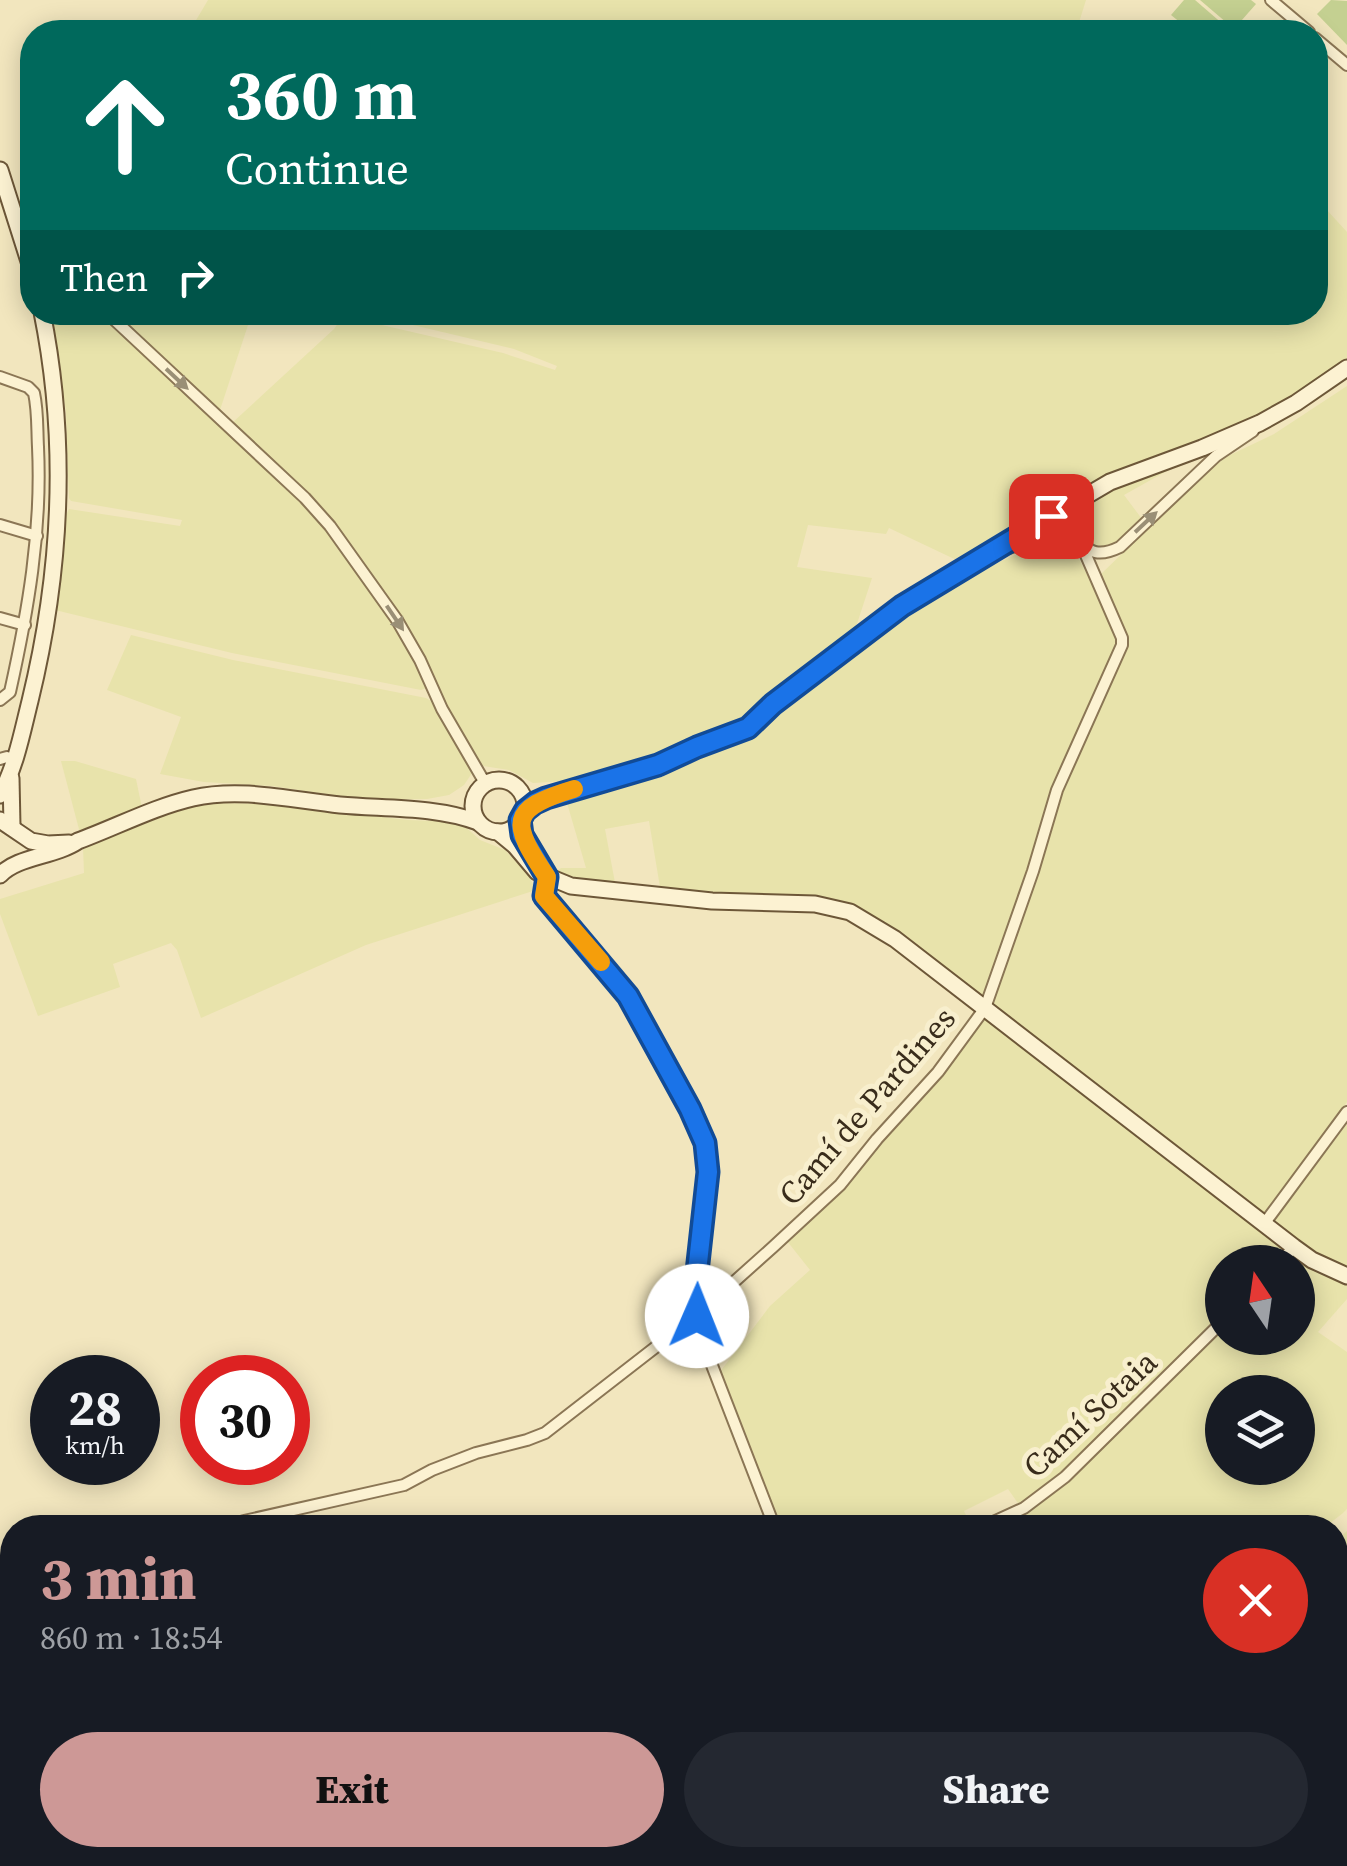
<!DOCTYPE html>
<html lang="en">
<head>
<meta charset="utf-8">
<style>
  body { margin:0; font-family:"Source Serif 4",serif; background:#242831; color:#f1f3f6; height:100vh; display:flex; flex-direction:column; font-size:38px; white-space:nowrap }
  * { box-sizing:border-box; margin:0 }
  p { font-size:32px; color:#9ea1a6 }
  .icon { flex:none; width:55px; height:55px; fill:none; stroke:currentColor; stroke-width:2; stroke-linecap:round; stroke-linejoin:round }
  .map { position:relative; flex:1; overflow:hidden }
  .panel { position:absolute; left:0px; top:1515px; width:1348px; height:352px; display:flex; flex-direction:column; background:#171b24; border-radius:40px 40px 0 0; box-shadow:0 5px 25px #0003 }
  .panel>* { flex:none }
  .banner { position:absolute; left:20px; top:20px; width:1308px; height:305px; border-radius:40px; box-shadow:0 5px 25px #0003; background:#00695c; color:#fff; overflow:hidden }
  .needle { width:65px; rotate:347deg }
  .controls { position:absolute; left:1205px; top:1245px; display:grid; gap:20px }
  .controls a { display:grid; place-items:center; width:110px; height:110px; border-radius:50%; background:#171b24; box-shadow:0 5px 25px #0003; font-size:50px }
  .speed { position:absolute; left:30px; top:1355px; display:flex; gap:20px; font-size:50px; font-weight:700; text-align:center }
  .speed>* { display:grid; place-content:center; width:130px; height:130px; border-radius:50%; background:#171b24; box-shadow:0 5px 25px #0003; line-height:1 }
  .speed small { font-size:25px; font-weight:400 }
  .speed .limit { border:15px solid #d22; background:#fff; color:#111 }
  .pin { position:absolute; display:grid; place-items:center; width:85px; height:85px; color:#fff; margin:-42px; border-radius:20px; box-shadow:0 5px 15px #0006 }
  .me { position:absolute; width:110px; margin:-55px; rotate:1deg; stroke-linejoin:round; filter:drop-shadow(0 0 8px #0008) }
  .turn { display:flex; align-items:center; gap:35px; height:210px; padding:0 40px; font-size:45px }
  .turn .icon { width:130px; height:130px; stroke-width:2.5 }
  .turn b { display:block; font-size:70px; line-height:85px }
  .then { display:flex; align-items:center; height:95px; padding:0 40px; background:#0003; gap:20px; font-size:38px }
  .round { display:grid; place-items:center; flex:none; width:105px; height:105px; border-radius:52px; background:#242831 }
  .overview { display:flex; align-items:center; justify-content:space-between; height:170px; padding:0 40px }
  h1 { font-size:60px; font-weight:800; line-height:75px; color:#cd9896 }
  .button { display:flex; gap:20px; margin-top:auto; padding:20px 40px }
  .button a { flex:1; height:115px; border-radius:60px; background:#cd9896; color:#111; font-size:40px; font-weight:800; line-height:115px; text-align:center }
  .button a+a { background:#242831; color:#f1f3f6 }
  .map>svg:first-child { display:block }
</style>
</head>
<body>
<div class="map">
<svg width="1347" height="1866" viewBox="0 0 1347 1866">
  <rect width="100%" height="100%" fill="#f2e6be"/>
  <g fill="#e8e3ab" fill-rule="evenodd">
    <polygon points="208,0 1086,0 1076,32 189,32"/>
    <polygon points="1315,197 1347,232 1347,370 1226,444 1165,472 1124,495 1142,519 1118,543 1104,551 1079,541 1068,523 967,565 889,528 886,534 808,525 797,567 872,578 853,636 738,726 620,768 565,781 533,783 509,770 483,766 445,707 427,663 403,620 363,564 308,493 232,423 334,329 343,316 503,353 555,370 557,366 514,349 362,313 1315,312"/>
    <polygon points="51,313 100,313 306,507 326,529 399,632 413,655 427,688 421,690 232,653 55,610 65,517 69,509 180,526 182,520 71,501 69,498 66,412"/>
    <polygon points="109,313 252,313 219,413"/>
    <polygon points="1347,386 1347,1102 1266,1213 1259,1213 990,1006 1063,788 1126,645 1099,576 1200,478 1226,457 1274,434"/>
    <polygon points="1055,542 1066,545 1078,557 1118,636 1118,644 983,1000 848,907 661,893 649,821 605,829 616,888 547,879 561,868 586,868 567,803 656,778 781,702 901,612 952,583 1042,543"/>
    <polygon points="131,635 233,660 426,698 431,701 474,770 464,785 449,795 427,799 365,800 272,786 204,782 160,774 181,717 107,690"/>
    <polygon points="61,761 75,761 136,779 142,808 80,833"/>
    <polygon points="210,803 268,804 408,820 460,822 480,840 505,850 529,876 536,890 366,945 201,1018 177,950 171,943 113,964 120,987 38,1016 0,914 0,899 84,873 83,847 181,810 181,807"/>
    <polygon points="986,1015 1281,1245 1284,1253 1275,1262 1222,1262 1222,1316 1062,1474 1020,1506 1008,1489 964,1511 972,1527 779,1527 719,1373 770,1306 810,1270 787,1241 851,1181 899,1123 946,1072"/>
    <polygon points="1347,1124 1347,1269 1305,1247 1272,1222"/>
    <path d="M1295,1254l52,29v16l-29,33 29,20v157l-4,4 -18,14 -333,1 26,-11 26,-18 35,-28 143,-143v10h76v-76h-11zM1222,1392h76v76h-76z"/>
    <polygon points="1347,1531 1347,1855 1340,1860 1333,1855 1335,1542"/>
    <polygon points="504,1855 557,1855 554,1858 560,1866 493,1866"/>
    <polygon points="669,1855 847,1855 834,1866 678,1866"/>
    <polygon points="859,1855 979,1855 988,1866 845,1866"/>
    <polygon points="995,1855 1070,1855 1062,1866 1004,1866"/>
    <polygon points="1082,1855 1196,1855 1186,1866 1073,1866"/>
  </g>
  <g fill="#c4d091">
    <polygon points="1184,0 1195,0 1232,32 1192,32 1171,15"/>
    <polygon points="1200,0 1251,0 1256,4 1234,29"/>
    <polygon points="1331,0 1347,1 1347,45 1317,14"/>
  </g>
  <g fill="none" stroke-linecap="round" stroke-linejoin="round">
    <defs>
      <g id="street">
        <polyline points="1271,0 1309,32"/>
        <polyline points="1315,38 1347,65"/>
        <polyline points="106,312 305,498 330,526 397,620 420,660 442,709 485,783"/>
        <path d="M0,377l28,10 6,6c4,18 3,36 4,54 4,84 -10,164 -28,245l-10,8"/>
        <polyline points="0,525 37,536"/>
        <path d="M1004,549c19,-3 36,-16 56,-16 26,1 23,32 60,14l96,-91 37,-25"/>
        <polyline points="0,618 25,625"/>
        <polyline points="0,759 7,757"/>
        <polyline points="547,877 543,896 628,997 690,1109 705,1143 708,1172 695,1290 701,1337 775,1528"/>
        <polyline points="1264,1224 1347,1112"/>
        <polyline points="1280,1262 1294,1247"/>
        <polyline points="228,1528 244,1521 404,1485 432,1470 476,1453 527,1440 545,1433 697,1315 773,1247 840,1185 877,1139 938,1072 985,1008 1033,871 1057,790 1122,645 1122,638 1082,546"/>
        <polyline points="980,1528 1024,1508 1065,1477 1222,1322"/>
        <polyline points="0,1642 12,1635"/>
        <polyline points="0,1803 12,1809"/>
        <polyline points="105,1855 127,1866"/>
        <polyline points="987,1855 995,1866"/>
        <polyline points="839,1866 852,1855"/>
      </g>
      <g id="secondary">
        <polyline points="0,170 32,271"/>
        <polyline points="11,778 12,826"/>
        <circle cx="499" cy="806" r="26"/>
        <path d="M0,795c16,-29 22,-62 30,-94 31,-127 38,-260 12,-389"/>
        <polyline points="525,811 546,798 629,775 741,731 754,723 780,698 903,606 933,586 1110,482 1202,448 1260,423 1296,403 1347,368"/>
        <polyline points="0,820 31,841 48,844 69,843"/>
        <polyline points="498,832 515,846 537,872 571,886 712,901 815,904 850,912 895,939 1294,1247 1312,1260 1347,1276"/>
        <path d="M0,875c18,-19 54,-18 78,-34 38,-14 76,-34 115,-43 48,-11 99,2 147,7 45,4 94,1 138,17"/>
      </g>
      <g id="highway">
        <polyline points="0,1839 12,1845"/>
        <polyline points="0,1855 21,1866"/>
        <polyline points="33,1855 54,1866"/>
      </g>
    </defs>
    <use href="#street" stroke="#8b7655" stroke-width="14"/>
    <use href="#secondary" stroke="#6d5738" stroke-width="19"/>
    <use href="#highway" stroke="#58432a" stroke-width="24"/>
    <use href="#street" stroke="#fcf2d2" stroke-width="10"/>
    <use href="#secondary" stroke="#fcf2d2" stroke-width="15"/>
    <use href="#highway" stroke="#e9ae46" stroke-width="20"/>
  </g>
  <defs><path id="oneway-solid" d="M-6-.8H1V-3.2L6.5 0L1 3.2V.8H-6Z" transform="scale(2.5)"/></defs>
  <g fill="#9a8f76">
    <use href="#oneway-solid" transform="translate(177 379) rotate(43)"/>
    <use href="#oneway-solid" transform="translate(1146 522) rotate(-43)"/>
    <use href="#oneway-solid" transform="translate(395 618) rotate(56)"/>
  </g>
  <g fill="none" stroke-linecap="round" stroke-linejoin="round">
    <defs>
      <polyline id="route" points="697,1316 695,1290 708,1172 705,1143 690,1109 628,996 544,896 547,877 522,835 520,820 525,811 535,803 546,798 658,765 697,747 748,728 773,704 902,606 1051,516"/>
    </defs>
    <use href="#route" stroke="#114b97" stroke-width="25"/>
    <use href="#route" stroke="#1a73e8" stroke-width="18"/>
    <path stroke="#f59e0b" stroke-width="18" d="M574,789c-67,20 -63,34 -27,88l-3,19 57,66"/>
  </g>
  <g text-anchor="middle" stroke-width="10" stroke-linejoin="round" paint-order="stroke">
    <g font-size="32" fill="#392c1b" stroke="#f8efce">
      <text transform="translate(867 1106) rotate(-49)" y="11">Camí de Pardines</text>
      <text transform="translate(1090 1414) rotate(-43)" y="11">Camí Sotaia</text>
    </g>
  </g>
</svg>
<div class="controls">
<a><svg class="needle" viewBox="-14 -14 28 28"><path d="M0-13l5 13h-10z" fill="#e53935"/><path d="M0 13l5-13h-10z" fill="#9ea1a6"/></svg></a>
<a><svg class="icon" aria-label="layers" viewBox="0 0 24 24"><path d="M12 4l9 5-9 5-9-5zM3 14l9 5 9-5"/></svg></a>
</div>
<div class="speed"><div>28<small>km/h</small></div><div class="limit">30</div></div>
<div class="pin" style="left:1051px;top:516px;background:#d93025"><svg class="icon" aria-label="arrive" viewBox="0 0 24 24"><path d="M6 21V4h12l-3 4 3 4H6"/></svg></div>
<svg class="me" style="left:697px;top:1316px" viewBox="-20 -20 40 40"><circle r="19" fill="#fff"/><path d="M0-13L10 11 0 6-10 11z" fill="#1a73e8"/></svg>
<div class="banner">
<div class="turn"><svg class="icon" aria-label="ahead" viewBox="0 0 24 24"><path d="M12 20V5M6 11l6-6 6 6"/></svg><div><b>360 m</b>Continue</div></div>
<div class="then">Then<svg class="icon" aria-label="right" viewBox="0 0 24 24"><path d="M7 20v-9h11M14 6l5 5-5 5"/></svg></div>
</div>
<section class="panel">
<div class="overview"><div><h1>3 min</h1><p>860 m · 18:54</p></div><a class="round" style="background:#d93025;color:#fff"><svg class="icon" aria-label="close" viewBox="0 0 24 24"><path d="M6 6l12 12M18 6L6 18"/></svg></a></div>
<div class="button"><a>Exit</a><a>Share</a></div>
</section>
</div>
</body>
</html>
